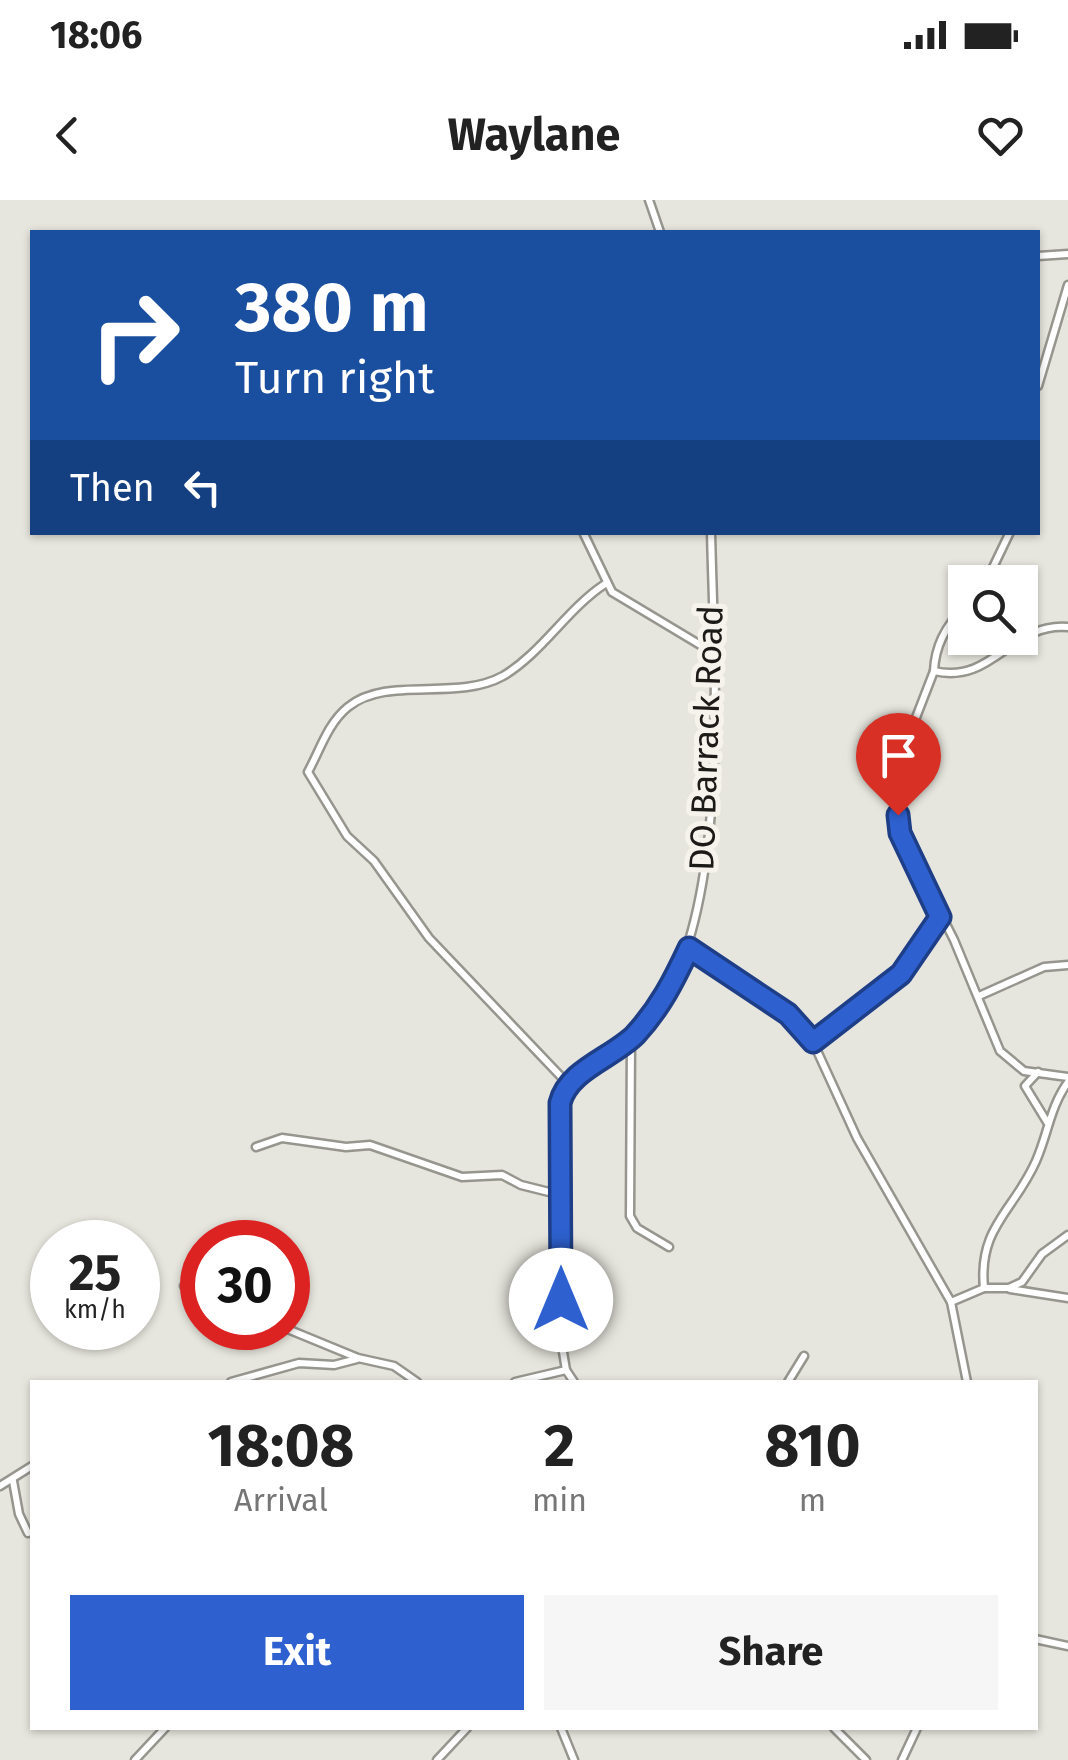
<!DOCTYPE html>
<html lang="en">
<head>
<meta charset="utf-8">
<style>
  body { margin:0; font-family:"Fira Sans",sans-serif; background:#f6f6f6; color:#222; height:100vh; display:flex; flex-direction:column; font-size:38px; white-space:nowrap }
  * { box-sizing:border-box; margin:0 }
  p { font-size:32px; color:#767676 }
  .icon { flex:none; width:55px; height:55px; fill:none; stroke:currentColor; stroke-width:2; stroke-linecap:round; stroke-linejoin:round }
  .map { position:relative; flex:1; overflow:hidden }
  .panel { position:absolute; left:30px; top:1180px; width:1008px; height:350px; display:flex; flex-direction:column; background:#fff; border-radius:0px; box-shadow:0 2px 8px #0004 }
  .panel>* { flex:none }
  .guide { position:absolute; left:30px; top:30px; width:1010px; height:305px; border-radius:0px; box-shadow:0 2px 8px #0004; background:#1a4fa0; color:#fff; overflow:hidden }
  .tools { position:absolute; left:948px; top:365px; display:grid; gap:20px }
  .tools a { display:grid; place-items:center; width:90px; height:90px; border-radius:0px; background:#fff; box-shadow:0 2px 8px #0004; font-size:50px }
  .speed { position:absolute; left:30px; top:1020px; display:flex; gap:20px; font-size:50px; font-weight:700; text-align:center }
  .speed>* { display:grid; place-content:center; width:130px; height:130px; border-radius:50%; background:#fff; box-shadow:0 2px 8px #0004; line-height:1 }
  .speed small { font-size:25px; font-weight:400 }
  .speed .limit { border:15px solid #d22; background:#fff; color:#111 }
  .pin { position:absolute; display:grid; place-items:center; width:85px; height:85px; color:#fff; margin:-102px -42px; border-radius:50% 50% 50% 0; rotate:-45deg; box-shadow:0 0 10px #0007 }
  .pin .icon { rotate:45deg }
  .me { position:absolute; width:110px; margin:-55px; rotate:0deg; stroke-linejoin:round; filter:drop-shadow(0 0 8px #0008) }
  .turn { display:flex; align-items:center; gap:35px; height:210px; padding:0 40px; font-size:45px }
  .turn .icon { width:130px; height:130px; stroke-width:2.5 }
  .turn b { display:block; font-size:70px; line-height:85px }
  .then { display:flex; align-items:center; height:95px; padding:0 40px; background:#0003; gap:20px; font-size:38px }
  .eta { display:flex; justify-content:space-evenly; align-items:center; height:170px; text-align:center }
  .eta b { font-size:60px; font-weight:700; line-height:70px }
  .action { display:flex; gap:20px; margin-top:auto; padding:20px 40px }
  .action a { flex:1; height:115px; border-radius:0px; background:#2e61cf; color:#fff; font-size:40px; font-weight:700; line-height:115px; text-align:center }
  .action a+a { background:#f6f6f6; color:#222 }
  .status { display:flex; justify-content:space-between; align-items:center; height:70px; padding:0 50px; background:#fff; direction:ltr }
  .status svg { height:28px; fill:currentColor }
  header { display:flex; justify-content:space-between; align-items:center; height:130px; padding:0 40px; background:#fff; font-size:45px; font-weight:700 }
  .map>svg:first-child { display:block }
</style>
</head>
<body>
<div class="status"><b>18:06</b><svg viewBox="0 0 49 12"><path d="M0 12V9h3v3zM5 12V6h3v6zM10 12V3h3v9zM15 12V0h3v12zM26 1h20v11H26zM47 4h2v5h-2z"/></svg></div>
<header><svg class="icon" aria-label="back" viewBox="0 0 24 24"><path d="M15 5l-7 7 7 7"/></svg>Waylane<svg class="icon" aria-label="heart" viewBox="0 0 24 24"><path d="M12 20l-8-8c-3-5 5-10 8-4 3-6 11-1 8 4z"/></svg></header>
<div class="map">
<svg width="1068" height="1560" viewBox="0 0 1068 1560">
  <rect width="100%" height="100%" fill="#e7e6de"/>
  <g fill="none" stroke-linecap="round" stroke-linejoin="round">
    <defs>
      <g id="minor">
        <polyline points="649,0 660,32"/>
        <polyline points="1038,56 1068,54"/>
        <polyline points="1038,186 1068,85"/>
        <polyline points="583,332 612,392 712,452"/>
        <polyline points="986,382 1010,332"/>
        <path d="M965,407c-18,17 -30,39 -31,64l-36,93 2,69 54,107 46,111 24,20 44,6"/>
        <path d="M934,471c59,14 77,-49 134,-44"/>
        <polyline points="690,748 788,814 813,842 857,938 951,1102 967,1182"/>
        <polyline points="979,796 1044,767 1068,765"/>
        <polyline points="631,839 630,1016 637,1028 669,1047"/>
        <polyline points="813,842 901,773 939,718"/>
        <polyline points="1038,872 1025,886 1047,922"/>
        <path d="M568,884l-139,-146 -55,-77 -27,-25 -39,-64c12,-22 20,-49 40,-65 39,-32 108,-5 155,-31 39,-23 64,-67 102,-92"/>
        <polyline points="256,947 282,938 346,947 370,945 462,977 502,975 521,985 561,995"/>
        <polyline points="184,1086 202,1093"/>
        <path d="M984,1088c-6,-61 30,-77 52,-127 12,-27 14,-54 32,-79"/>
        <polyline points="1010,1089 1068,1098"/>
        <polyline points="951,1102 984,1088 1009,1088 1022,1082 1042,1054 1068,1035"/>
        <polyline points="285,1128 358,1158 394,1166 417,1182"/>
        <polyline points="231,1182 299,1163 334,1165 357,1159"/>
        <polyline points="515,1182 566,1170"/>
        <path d="M574,1182l-8,-12 -5,-30 -1,-237c9,-33 86,-67 109,-112 60,-116 45,-328 42,-459"/>
        <polyline points="788,1182 804,1156"/>
        <polyline points="13,1281 19,1314 28,1333"/>
        <polyline points="0,1286 32,1266"/>
        <polyline points="1035,1439 1068,1446"/>
        <polyline points="561,1528 574,1560"/>
        <polyline points="834,1528 866,1560"/>
        <polyline points="135,1560 165,1528"/>
        <polyline points="437,1560 467,1528"/>
        <polyline points="902,1560 917,1528"/>
      </g>
    </defs>
    <use href="#minor" stroke="#96958e" stroke-width="11"/>
    <use href="#minor" stroke="#fff" stroke-width="6"/>
  </g>
  <g fill="none" stroke-linecap="round" stroke-linejoin="round">
    <defs>
      <path id="route" d="M561,1100l-1,-197c8,-33 52,-45 75,-68 25,-27 39,-55 54,-87l99,66 25,28 88,-68 39,-57 -40,-84 -2,-18"/>
    </defs>
    <use href="#route" stroke="#1e3f87" stroke-width="25"/>
    <use href="#route" stroke="#2e61cf" stroke-width="18"/>
  </g>
  <g text-anchor="middle" stroke-width="10" stroke-linejoin="round" paint-order="stroke">
    <g font-size="35" fill="#1c1b18" stroke="#f5f3ec">
      <text transform="translate(706 538) rotate(-88)" y="12">DO Barrack Road</text>
    </g>
  </g>
</svg>
<div class="tools">
<a><svg class="icon" aria-label="search" viewBox="0 0 24 24"><circle cx="10" cy="10" r="6"/><path d="M15 15l6 6"/></svg></a>
</div>
<div class="speed"><div>25<small>km/h</small></div><div class="limit">30</div></div>
<div class="pin" style="left:898px;top:615px;background:#d93025"><svg class="icon" aria-label="arrive" viewBox="0 0 24 24"><path d="M6 21V4h12l-3 4 3 4H6"/></svg></div>
<svg class="me" style="left:561px;top:1100px" viewBox="-20 -20 40 40"><circle r="19" fill="#fff"/><path d="M0-13L10 11 0 6-10 11z" fill="#2e61cf"/></svg>
<div class="guide">
<div class="turn"><svg class="icon" aria-label="right" viewBox="0 0 24 24"><path d="M7 20v-9h11M14 6l5 5-5 5"/></svg><div><b>380 m</b>Turn right</div></div>
<div class="then">Then<svg class="icon" aria-label="left" viewBox="0 0 24 24"><path d="M17 20v-9H6M10 6l-5 5 5 5"/></svg></div>
</div>
<section class="panel">
<div class="eta">
<div><b>18:08</b><p>Arrival</p></div>
<div><b>2</b><p>min</p></div>
<div><b>810</b><p>m</p></div>
</div>
<div class="action"><a>Exit</a><a>Share</a></div>
</section>
</div>
</body>
</html>
